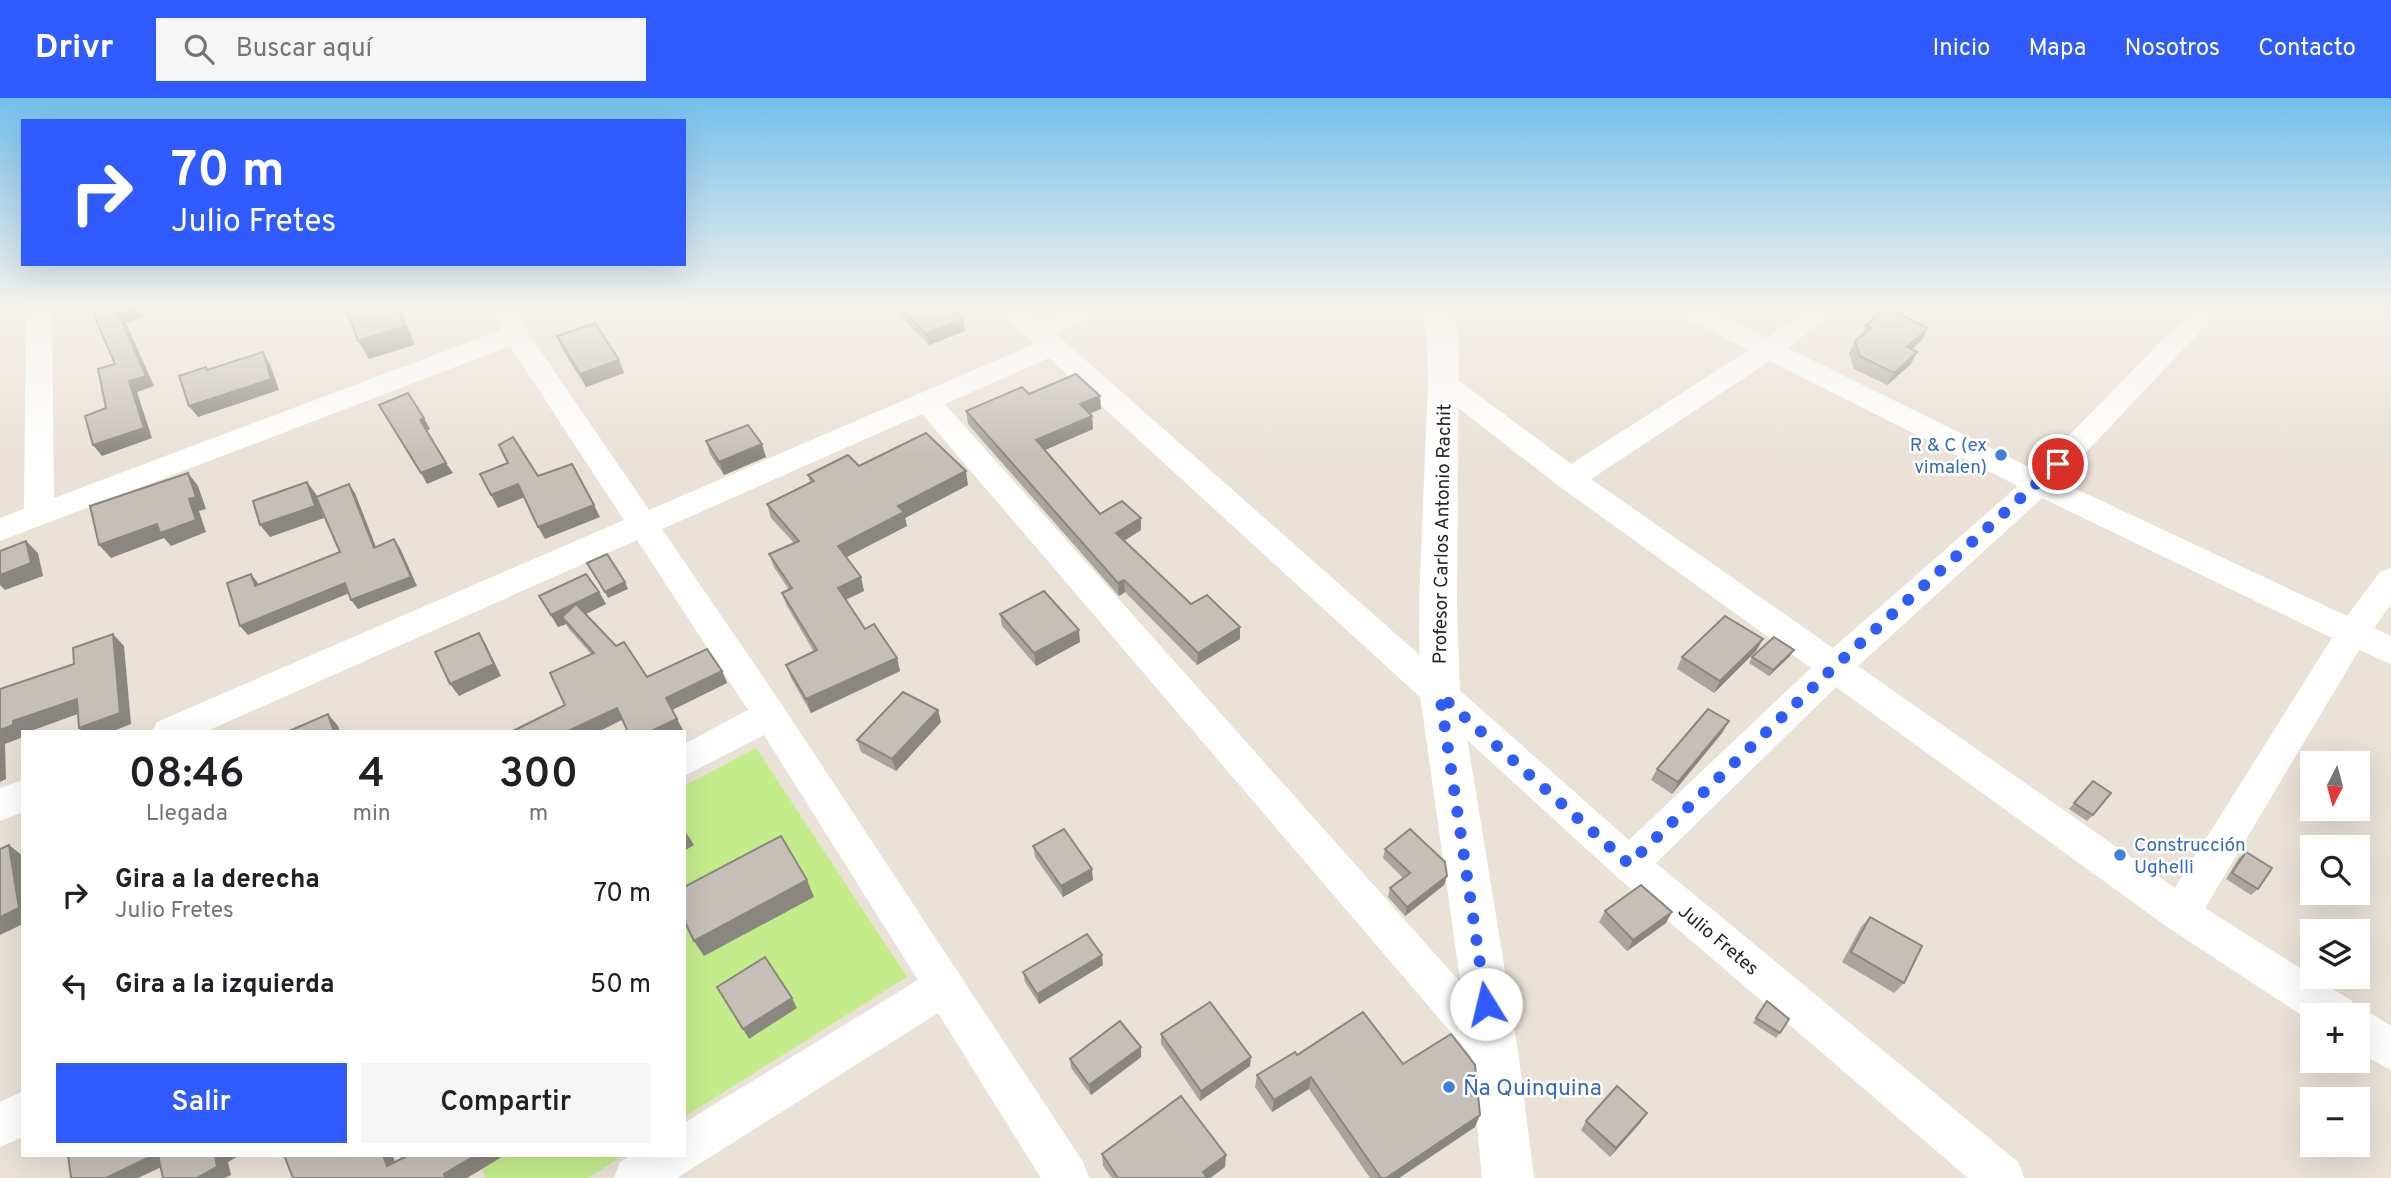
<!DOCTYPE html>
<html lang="es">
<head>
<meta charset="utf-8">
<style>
  body { margin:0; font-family:Overpass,sans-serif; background:#f6f6f6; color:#202124; height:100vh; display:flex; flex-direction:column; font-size:26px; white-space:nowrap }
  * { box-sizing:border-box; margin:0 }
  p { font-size:23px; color:#757577 }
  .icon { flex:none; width:38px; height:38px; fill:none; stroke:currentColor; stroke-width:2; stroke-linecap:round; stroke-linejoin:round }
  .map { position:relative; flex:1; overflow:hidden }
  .sheet { position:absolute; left:21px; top:632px; width:665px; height:427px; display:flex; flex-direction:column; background:#fff; border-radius:0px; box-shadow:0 7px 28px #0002 }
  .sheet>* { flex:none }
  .hud { position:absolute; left:21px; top:21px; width:665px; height:147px; border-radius:0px; box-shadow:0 7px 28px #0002; background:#2f5bff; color:#fff; overflow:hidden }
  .needle { width:46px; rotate:186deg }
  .fabs { position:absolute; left:2300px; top:653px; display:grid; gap:14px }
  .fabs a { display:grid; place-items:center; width:70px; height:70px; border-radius:0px; background:#fff; box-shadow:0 7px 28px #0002; font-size:35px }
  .pin { position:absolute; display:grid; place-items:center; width:60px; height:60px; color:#fff; margin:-30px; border:4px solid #fff; border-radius:50%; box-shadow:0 2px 7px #0007 }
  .me { position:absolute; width:77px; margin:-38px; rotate:351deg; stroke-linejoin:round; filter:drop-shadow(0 0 5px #0008) }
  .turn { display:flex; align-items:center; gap:24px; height:147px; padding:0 35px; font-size:32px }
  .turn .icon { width:91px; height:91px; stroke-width:2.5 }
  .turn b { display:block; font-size:49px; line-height:60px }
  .eta { display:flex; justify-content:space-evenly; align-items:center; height:119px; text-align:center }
  .eta b { font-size:42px; font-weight:600; line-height:49px }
  .action { display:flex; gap:14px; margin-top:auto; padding:14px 35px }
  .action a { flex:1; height:80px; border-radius:0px; background:#2f5bff; color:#fff; font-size:28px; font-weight:600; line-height:80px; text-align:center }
  .action a+a { background:#f6f6f6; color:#202124 }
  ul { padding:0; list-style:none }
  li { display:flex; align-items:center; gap:21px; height:91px; padding:0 35px }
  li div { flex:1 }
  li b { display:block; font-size:26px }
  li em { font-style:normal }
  header { display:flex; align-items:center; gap:42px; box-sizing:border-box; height:98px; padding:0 35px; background:#2f5bff; color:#fff }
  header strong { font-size:33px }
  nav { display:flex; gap:38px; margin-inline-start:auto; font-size:24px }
  .search { width:490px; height:63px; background:#f6f6f6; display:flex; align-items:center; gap:18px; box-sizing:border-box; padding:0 24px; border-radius:0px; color:#757577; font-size:26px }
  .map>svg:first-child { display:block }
</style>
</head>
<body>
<header>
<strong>Drivr</strong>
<div class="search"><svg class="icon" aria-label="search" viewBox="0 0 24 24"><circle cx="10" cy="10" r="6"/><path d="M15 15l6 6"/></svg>Buscar aquí</div>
<nav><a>Inicio</a><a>Mapa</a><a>Nosotros</a><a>Contacto</a></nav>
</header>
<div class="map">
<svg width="2391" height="1080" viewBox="0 0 2391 1080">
  <rect width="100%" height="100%" fill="#eae2d7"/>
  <g fill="#c5ec8b">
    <polygon points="756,650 907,879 684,1019 684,688"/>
    <polygon points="477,1057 624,1057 588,1080 486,1080"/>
  </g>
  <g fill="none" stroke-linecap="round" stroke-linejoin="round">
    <g fill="#fff" fill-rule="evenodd">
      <path d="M26,208h26l2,192 447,-168 -13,-24h26l15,28 120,176 385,-166 -39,-38h29l16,14 33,-14h37l-4,6 -51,21 574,507 182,-172 -252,-182 -125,-97 -4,-6 4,-6 10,-3 10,3 117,87 178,-114 -77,-38 -4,-6h35l64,32 43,-32h31l-53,42 247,122 161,-164h28l-165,175 288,135 33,-44 11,-4v36l-17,24 17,8v28l-32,-14 -154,258 147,93 3,8 17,5 19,12v44l-34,-18v-37h-45v7l-146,-96 -330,-239 -180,176 362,299 6,16h-56l-352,-302 -567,-518 -104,46 564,633 6,14 -6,14 -15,6 -15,-6 -557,-651 -260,115 120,176 301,457 6,16h-48l-103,-165 -261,165h-63l6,-16 12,-7h52v-32l234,-143 -154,-245 -80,41v-32l64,-34 -111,-170 -432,192h-53l5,-10 467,-202 -114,-174 -510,195v-23l24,-9zM1770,263l248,125 -185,162 -242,-169zM2042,400l290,140 -157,250 -317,-222z"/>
      <polygon points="23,682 23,714 0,723 0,690"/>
      <polygon points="23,993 23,1039 0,1049 0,1004"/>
    </g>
    <polygon fill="#fff" fill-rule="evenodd" points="1423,208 1453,208 1459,242 1457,505 1460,597 1518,953 1534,1080 1482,1080 1470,953 1420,597 1419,505 1428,285 1427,242"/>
  </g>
  <g fill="#a9a49d">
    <polygon points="890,208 951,208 963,221 965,233 929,247"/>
    <polygon points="1866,227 1922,242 1912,251 1917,254 1911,266 1887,287 1854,271 1849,255 1855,243 1861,238"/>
    <polygon points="557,238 619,262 624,275 586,289 562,251"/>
    <polygon points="1029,296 1100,298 1101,311 1090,315 1092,318 1093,331 1045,352 1100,416 1141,432 1124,443 1191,506 1240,529 1240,541 1197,567 1125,494 1119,498 968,326 966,313"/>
    <polygon points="706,343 766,359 724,377 710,356"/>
    <polygon points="859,368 968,387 905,420 907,428 846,459 864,493 846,502 865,531 897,560 900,573 811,615 791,580 786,567 814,554 787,508 782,495 789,492 774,469 769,456 794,445 771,420 767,406 810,385 808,377"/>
    <polygon points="599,494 606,506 586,516 647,579 722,573 727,585 672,612 683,632 622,622 598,634 511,634 565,607 591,556 569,531 566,526 558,529 539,498"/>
    <polygon points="1000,516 1080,544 1036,568 1002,528"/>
    <polygon points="1763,541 1756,553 1714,595 1677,571 1682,559"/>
    <polygon points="1790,558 1769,578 1749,565 1752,559"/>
    <polygon points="938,612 941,624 896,673 861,654 857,642"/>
    <polygon points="1729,623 1722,635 1672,696 1651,682 1657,671"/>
    <polygon points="2093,683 2093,717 2087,723 2069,711"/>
    <polygon points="1033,748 1093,782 1063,799 1035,759"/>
    <polygon points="1385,751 1447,778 1444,787 1405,818 1388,799 1390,790 1403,780 1383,760"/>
    <polygon points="2246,754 2258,791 2251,797 2226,781 2239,760"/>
    <polygon points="1605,813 1666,825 1627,853 1599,824"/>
    <polygon points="1870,819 1904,885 1894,895 1842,864 1861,829"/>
    <polygon points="1103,867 1039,906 1025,884 1023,874"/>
    <polygon points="1767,903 1780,935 1776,940 1753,925"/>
    <polygon points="1161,936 1250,968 1200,1003 1161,946"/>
    <polygon points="1297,957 1403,966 1475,1029 1399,1080 1370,1080 1309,991 1272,1014 1255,989 1257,977"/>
    <polygon points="1141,959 1091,997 1071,970 1070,961"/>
    <polygon points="1586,1023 1641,1024 1610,1059 1581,1032"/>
    <polygon points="1102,1056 1225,1069 1210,1080 1112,1080 1103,1068"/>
  </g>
  <g fill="#8a8680">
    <polygon points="137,208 140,208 145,219 126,225 154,288 137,294 152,340 102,358 93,347 129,283 118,215"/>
    <polygon points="396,208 399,208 415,247 369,261 358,243"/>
    <polygon points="963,221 965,233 929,247 926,236"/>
    <polygon points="1928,230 1922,242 1901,261 1907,249"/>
    <polygon points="263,254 270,266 279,292 198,319 189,308"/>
    <polygon points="1917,254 1911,266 1887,287 1894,275"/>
    <polygon points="619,262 624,275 586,289 580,276"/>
    <polygon points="1100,298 1101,311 1081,319 1080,306"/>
    <polygon points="1092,318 1093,331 1038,355 1036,342"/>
    <polygon points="424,320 430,331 426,333 420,322"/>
    <polygon points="762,346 766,359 724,377 719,364"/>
    <polygon points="446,365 453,375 427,386 421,375"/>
    <polygon points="966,373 968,387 905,420 907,428 843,461 838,448 898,408"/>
    <polygon points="188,375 198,388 206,411 199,413 206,434 171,448 164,440 111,460 99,447 189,401"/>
    <polygon points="307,384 316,396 324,420 270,439 260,427"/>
    <polygon points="349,386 355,395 380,459 374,450"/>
    <polygon points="518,386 525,399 498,410 491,397"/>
    <polygon points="594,407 600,419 545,441 538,429"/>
    <polygon points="1141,420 1141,432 1117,447 1116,435"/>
    <polygon points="394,441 400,450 417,488 358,511 351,502"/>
    <polygon points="26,443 38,455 43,478 5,492 0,487 0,477"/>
    <polygon points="251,476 258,485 262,497 255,488"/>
    <polygon points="861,479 864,493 842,503 838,490"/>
    <polygon points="1124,482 1125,494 1119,498 1118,485"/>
    <polygon points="625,484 628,491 608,500 605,494"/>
    <polygon points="345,485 352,494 248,537 240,528"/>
    <polygon points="599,494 606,506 567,525 562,519 566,526 558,529 551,517"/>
    <polygon points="1240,529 1240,541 1197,567 1198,555"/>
    <polygon points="1079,532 1080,544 1036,568 1034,555"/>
    <polygon points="479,535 486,547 501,578 459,598 450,586"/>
    <polygon points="113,536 124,548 131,626 111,634 83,634 79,630"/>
    <polygon points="1763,541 1756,553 1714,595 1720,583"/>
    <polygon points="1794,552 1790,558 1769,578 1773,572"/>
    <polygon points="897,560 900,573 811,615 806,601"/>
    <polygon points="722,573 727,585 672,612 666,600"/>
    <polygon points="77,601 89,612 28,634 23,634 23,639 5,646 6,681 0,684 0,632 13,623"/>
    <polygon points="617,610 623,621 598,634 566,634"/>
    <polygon points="938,612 941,624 896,673 892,661"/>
    <polygon points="328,616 338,628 340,634 334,634"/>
    <polygon points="677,621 683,632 680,634 649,634"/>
    <polygon points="1729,623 1722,635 1672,696 1678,684"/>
    <polygon points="687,736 694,747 684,753 684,738"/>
    <polygon points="9,747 23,758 23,826 0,837 0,819"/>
    <polygon points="1092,771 1093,782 1063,799 1061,788"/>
    <polygon points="1447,778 1444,787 1405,818 1407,809"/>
    <polygon points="807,782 814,799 704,858 694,843"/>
    <polygon points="1672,814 1666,825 1627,853 1633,842"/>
    <polygon points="1102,857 1103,867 1039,906 1037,896"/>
    <polygon points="792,900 797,910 749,941 743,931"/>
    <polygon points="1141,949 1141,959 1091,997 1089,987"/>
    <polygon points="1251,959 1250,968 1200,1003 1201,993"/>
    <polygon points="1311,979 1309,991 1272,1014 1274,1002"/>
    <polygon points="1647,1015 1641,1024 1610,1059 1616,1050"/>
    <polygon points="1480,1017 1475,1029 1399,1080 1386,1080"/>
    <polygon points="154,1057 160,1057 172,1064 138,1080 106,1080"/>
    <polygon points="215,1057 240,1057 228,1064 231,1077 225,1080 197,1080"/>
    <polygon points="383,1057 392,1057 401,1077 387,1068"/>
    <polygon points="476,1057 505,1057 467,1080 445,1080 444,1076"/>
    <polygon points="1226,1057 1225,1069 1210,1080 1202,1080 1203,1074"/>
  </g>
  <g fill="#c5bfb7" stroke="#8a8680" stroke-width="2">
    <polygon points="90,208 137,208 118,215 146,278 129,283 144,330 93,347 85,318 106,310 98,271 115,266"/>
    <polygon points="345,208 396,208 405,228 358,243"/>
    <polygon points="899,208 951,208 963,221 926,236"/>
    <polygon points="1886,210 1928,230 1907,249 1917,254 1894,275 1860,258 1855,243 1871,230 1866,227"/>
    <polygon points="595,225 619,262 580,276 557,238"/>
    <polygon points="263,254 271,281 189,308 179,278 206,269 207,272"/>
    <polygon points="1076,276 1100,298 1080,306 1092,318 1036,342 1100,416 1122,403 1141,420 1116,435 1191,506 1207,497 1240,529 1198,555 1124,482 1118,485 966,313 1022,289 1029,296"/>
    <polygon points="408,295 424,320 420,322 446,365 421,375 379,307"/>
    <polygon points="748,327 762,346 719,364 706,343"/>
    <polygon points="926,335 966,373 898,408 904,414 838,448 861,479 838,490 865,531 874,526 897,560 806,601 786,567 817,552 782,495 792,490 769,456 799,443 767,406 814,383 808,377 848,357 859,368"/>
    <polygon points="513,339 538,378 572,366 594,407 538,429 518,386 491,397 480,376 508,365 499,347"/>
    <polygon points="188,375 196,399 189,401 196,422 160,435 157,426 99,447 90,408"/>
    <polygon points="307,384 315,408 260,427 253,403"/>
    <polygon points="349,386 374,450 394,441 411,479 351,502 345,485 240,528 227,485 251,476 255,488 340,454 316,399"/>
    <polygon points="26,443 31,465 0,477 0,453"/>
    <polygon points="607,456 625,484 605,494 587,465"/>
    <polygon points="586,476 599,494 551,517 539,498"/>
    <polygon points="1044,493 1079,532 1034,555 1000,516"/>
    <polygon points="576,506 616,548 624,544 647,579 707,551 722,573 666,600 677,621 649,634 628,634 617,610 566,634 511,634 565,607 550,575 594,555 562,519"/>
    <polygon points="1725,518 1763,541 1720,583 1682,559"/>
    <polygon points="479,535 494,566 450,586 435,554"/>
    <polygon points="113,536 120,615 79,630 77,601 13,623 13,627 0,632 0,591 74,566 73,550"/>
    <polygon points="1774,539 1794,552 1773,572 1752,559"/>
    <polygon points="903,594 938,612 892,661 857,642"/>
    <polygon points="1708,611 1729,623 1678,684 1657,671"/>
    <polygon points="328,616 334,634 287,634"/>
    <polygon points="2093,683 2111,695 2093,717 2074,705"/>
    <polygon points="1064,731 1092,771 1061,788 1033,748"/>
    <polygon points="1410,731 1445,764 1447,778 1407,809 1390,790 1410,775 1385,751"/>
    <polygon points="781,738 807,782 694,843 684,822 684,789"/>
    <polygon points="9,747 19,810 0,819 0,751"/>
    <polygon points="2246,754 2272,770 2258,791 2232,775"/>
    <polygon points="1641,787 1672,814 1633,842 1605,813"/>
    <polygon points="1870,819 1922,848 1904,885 1851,854"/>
    <polygon points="1087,836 1102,857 1037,896 1023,874"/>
    <polygon points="765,859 792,900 743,931 717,889"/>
    <polygon points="1767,903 1789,921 1780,935 1756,920"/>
    <polygon points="1210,904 1251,959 1201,993 1161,936"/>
    <polygon points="1363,914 1403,966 1451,936 1475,967 1480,1017 1386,1080 1381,1080 1311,979 1274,1002 1257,977 1295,954 1297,957"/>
    <polygon points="1120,923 1141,949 1089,987 1070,961"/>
    <polygon points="1617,988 1647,1015 1616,1050 1586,1023"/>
    <polygon points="1181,998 1226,1057 1203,1074 1207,1080 1118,1080 1102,1056"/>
    <polygon points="68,1057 154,1057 106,1080 71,1080"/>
    <polygon points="158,1057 215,1057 217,1069 197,1080 163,1080"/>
    <polygon points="284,1057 383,1057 387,1068 409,1057 476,1057 444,1076 445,1080 293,1080"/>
  </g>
  <linearGradient id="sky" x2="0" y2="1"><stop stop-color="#73bfec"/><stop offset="0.58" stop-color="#f6f2ed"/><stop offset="1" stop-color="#f6f2ed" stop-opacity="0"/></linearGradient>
  <rect width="2391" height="360" fill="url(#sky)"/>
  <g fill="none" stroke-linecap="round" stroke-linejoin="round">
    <polyline stroke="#2f5bff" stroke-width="12" stroke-dasharray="0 21.6" points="1486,906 1440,597 1629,766 1834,569 2058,366"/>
  </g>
  <g fill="#3f7fe0" stroke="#fff" stroke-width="2.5">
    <circle cx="2001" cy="357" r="7"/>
    <circle cx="2120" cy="757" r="7"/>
    <circle cx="1449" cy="989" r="7"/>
  </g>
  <g text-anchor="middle" stroke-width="5" stroke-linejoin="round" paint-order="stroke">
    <g font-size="19" fill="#366cbe" stroke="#fff" text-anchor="end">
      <text x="1987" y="353">R &amp; C (ex<tspan x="1987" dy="22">vimalen)</tspan></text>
      <text x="2134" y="753" text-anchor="start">Construcción<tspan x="2134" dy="22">Ughelli</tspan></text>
    </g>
    <g font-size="19" fill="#272727" stroke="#fff">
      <text transform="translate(1441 436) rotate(-89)" y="7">Profesor Carlos Antonio Rachit</text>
      <text transform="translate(1719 841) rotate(40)" y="7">Julio Fretes</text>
    </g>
    <g font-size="23" fill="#366cbe" stroke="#fff" text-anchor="start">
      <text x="1463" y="997">Ña Quinquina</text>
    </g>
  </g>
</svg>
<div class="fabs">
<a><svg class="needle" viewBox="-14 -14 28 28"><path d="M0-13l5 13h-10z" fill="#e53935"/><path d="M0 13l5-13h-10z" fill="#757577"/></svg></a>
<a><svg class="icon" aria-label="search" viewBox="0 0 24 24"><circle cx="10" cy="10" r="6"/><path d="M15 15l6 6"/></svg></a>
<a><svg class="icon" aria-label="layers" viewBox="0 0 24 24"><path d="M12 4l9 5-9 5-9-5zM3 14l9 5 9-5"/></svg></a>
<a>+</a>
<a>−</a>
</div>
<div class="pin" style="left:2058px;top:366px;background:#d93025"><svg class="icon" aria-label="arrive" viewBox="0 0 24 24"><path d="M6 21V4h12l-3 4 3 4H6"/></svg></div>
<svg class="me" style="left:1486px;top:906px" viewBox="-20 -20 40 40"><circle r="19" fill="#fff"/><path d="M0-13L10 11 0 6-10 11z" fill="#2f5bff"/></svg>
<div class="hud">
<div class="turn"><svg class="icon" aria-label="right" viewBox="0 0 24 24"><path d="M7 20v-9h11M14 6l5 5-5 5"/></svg><div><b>70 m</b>Julio Fretes</div></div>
</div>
<section class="sheet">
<div class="eta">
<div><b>08:46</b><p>Llegada</p></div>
<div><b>4</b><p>min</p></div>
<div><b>300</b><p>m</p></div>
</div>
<ul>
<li><svg class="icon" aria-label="right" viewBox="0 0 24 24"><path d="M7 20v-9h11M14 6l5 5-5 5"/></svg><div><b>Gira a la derecha</b><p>Julio Fretes</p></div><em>70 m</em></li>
<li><svg class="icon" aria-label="left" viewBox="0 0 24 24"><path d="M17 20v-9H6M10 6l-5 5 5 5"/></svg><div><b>Gira a la izquierda</b></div><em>50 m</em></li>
</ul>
<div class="action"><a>Salir</a><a>Compartir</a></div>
</section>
</div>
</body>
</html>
